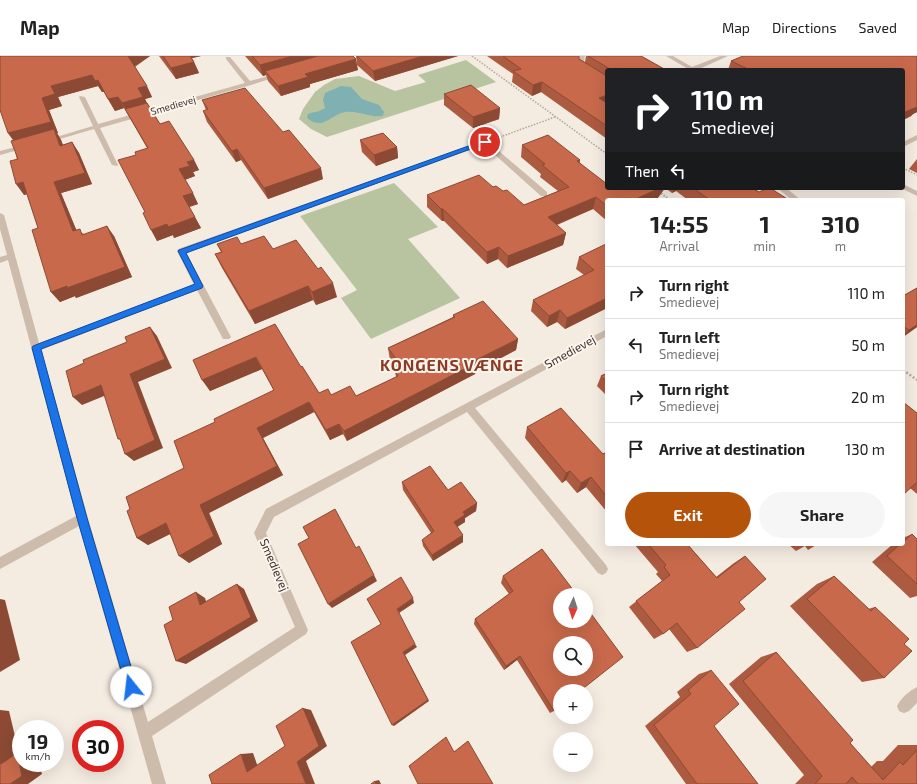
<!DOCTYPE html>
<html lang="en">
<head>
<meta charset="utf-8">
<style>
  body { margin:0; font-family:"Exo 2",sans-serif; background:#f6f6f6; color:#222; height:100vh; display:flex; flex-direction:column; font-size:15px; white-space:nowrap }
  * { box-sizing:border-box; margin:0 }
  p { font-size:13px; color:#767676 }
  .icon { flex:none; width:22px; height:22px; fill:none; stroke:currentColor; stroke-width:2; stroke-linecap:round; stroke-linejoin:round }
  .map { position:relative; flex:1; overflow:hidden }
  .drawer { position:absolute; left:605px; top:142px; width:300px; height:348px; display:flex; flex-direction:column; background:#fff; border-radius:4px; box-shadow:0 4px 16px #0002 }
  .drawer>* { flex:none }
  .top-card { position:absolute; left:605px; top:12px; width:300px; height:122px; border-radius:4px; box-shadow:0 4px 16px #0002; background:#202124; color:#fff; overflow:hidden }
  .needle { width:26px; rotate:183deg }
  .tools { position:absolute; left:553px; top:532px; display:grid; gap:8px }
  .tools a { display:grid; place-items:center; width:40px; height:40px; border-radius:50%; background:#fff; box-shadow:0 4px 16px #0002; font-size:20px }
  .speed { position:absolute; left:12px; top:664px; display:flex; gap:8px; font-size:20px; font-weight:700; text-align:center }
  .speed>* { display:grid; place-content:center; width:52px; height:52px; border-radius:50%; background:#fff; box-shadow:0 4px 16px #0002; line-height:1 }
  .speed small { font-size:10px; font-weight:400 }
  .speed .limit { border:6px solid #d22; background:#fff; color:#111 }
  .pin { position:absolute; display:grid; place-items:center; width:34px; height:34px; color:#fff; margin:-17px; border:2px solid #fff; border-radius:50%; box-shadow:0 1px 4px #0007 }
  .me { position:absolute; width:44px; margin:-22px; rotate:344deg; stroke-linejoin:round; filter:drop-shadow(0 0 3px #0008) }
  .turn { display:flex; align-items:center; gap:14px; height:84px; padding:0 20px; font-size:18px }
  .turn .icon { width:52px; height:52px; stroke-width:2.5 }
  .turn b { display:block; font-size:28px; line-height:34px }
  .then { display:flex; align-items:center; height:38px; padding:0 20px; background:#0003; gap:8px; font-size:15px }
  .eta { display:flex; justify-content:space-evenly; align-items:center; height:68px; text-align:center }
  .eta b { font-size:24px; font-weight:700; line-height:28px }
  .action { display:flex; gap:8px; margin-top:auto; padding:8px 20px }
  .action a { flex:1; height:46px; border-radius:24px; background:#b45309; color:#fff; font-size:16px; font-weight:700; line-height:46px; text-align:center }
  .action a+a { background:#f6f6f6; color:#222 }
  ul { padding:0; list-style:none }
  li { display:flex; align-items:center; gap:12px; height:52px; padding:0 20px; border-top:1px solid #e0e0e0 }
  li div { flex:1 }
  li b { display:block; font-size:15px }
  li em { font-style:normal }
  header { display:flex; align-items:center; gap:24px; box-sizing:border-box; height:56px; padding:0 20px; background:#fff; border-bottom:1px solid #e0e0e0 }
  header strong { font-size:19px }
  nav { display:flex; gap:22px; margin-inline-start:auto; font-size:14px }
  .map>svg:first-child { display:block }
</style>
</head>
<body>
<header>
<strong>Map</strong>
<nav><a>Map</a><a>Directions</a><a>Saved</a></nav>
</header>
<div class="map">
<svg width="917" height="728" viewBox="0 0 917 728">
  <rect width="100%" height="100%" fill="#f4ebe1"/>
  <g fill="#b8c4a0">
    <polygon points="466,4 496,26 327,81 311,73 299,63 303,53 315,36 324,29 335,23 359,20 395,35 426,26 418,19"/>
    <polygon points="394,127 438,171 408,183 460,242 371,283 341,242 357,234 300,160"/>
  </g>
  <path fill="#7fb0b2" d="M341,30l10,1 11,12 17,6 5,7 -1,4c-12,2 -25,-6 -38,-4 -15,3 -22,19 -38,6l1,-4c5,-2 12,-2 17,-6l-2,-8 2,-7z"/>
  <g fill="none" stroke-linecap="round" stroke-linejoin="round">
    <g stroke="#b9a596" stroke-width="1.5" stroke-dasharray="1.5 1.5" stroke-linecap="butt">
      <polyline points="472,0 607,98"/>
      <polyline points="500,81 555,61"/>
      <polyline points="903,112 917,119"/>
    </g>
    <polyline stroke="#b9a596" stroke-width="2" stroke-dasharray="1.5 1.5" stroke-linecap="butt" points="654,132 670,144"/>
    <polyline stroke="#b9a596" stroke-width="2.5" stroke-dasharray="2 2" stroke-linecap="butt" points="903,314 917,324"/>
    <g fill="#cdbbac" fill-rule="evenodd">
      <polygon points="579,0 585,0 583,10 607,25 607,30 578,12"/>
      <polygon points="666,0 673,0 692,11 720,0 728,0 697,14 690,14"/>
      <polygon points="226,1 230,1 250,25 279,17 282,19 251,29 100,72 118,109 117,110 112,109 94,73 46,87 43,85 93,70 79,41 80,40 85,41 98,68 245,27 226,3"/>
      <polygon points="917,79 917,84 903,91 903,86"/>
      <polygon points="483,85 487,85 547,136 547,140 541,140 484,89 186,196 231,281 229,283 223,283 197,234 41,294 88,462 148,666 295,571 254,477 266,453 607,273 607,280 475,352 606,509 608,513 606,517 602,519 598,517 467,356 274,461 266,477 308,574 306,578 152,680 166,728 152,728 79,470 0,513 0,501 76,460 8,204 0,207 0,201 7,199 0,173 0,157 4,159 39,287 194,229 177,195 178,193"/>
      <polygon points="27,88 29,89 29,91 0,99 0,95"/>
      <polygon points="903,128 917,135 917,140 901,132 903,132"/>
      <polygon points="777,132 786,132 801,144 792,144"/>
      <path d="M917,631v16l-8,8 -5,2 -5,-2 -2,-5c4,-8 12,-15 20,-19z"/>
    </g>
  </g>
  <g fill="#ac5a40">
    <polygon points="0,0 150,0 135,11 152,41 145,43 147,47 160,68 194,104 199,114 193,116 195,120 185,124 198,148 189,151 201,172 174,182 173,179 157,185 145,156 136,99 147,92 124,52 115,55 104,36 102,36 98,30 58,41 62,50 49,54 58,77 57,77 61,84 63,89 72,86 79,97 92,128 61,137 76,174 84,178 114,180 132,221 76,242 75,240 60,246 51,236 38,172 27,138 24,139 13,84 8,77"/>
    <polygon points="159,0 201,0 192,2 199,17 176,23"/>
    <polygon points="245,0 353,0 358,14 310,28 310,31 281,40 268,25 266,19 263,20"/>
    <polygon points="356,0 458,0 375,25 357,9"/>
    <polygon points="487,0 579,0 579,3 585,6 586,0 641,0 666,14 607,14 607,83 541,36 532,40 512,26 513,18"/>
    <polygon points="743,0 917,0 917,56 913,58 911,60 903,64 903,14 728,14 731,5"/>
    <polygon points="444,38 500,52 499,63 473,72 444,49"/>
    <polygon points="202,44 323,123 268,143 241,104 236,106 207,66 203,55 206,54"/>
    <polygon points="360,84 397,91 398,102 376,110 362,96"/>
    <polygon points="522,89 580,104 580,107 607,132 752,132 759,136 789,144 688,144 676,135 672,137 665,132 657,143 607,144 607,165 593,153 557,169 566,177 563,189 507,212 498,203 487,208 444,165 442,165 427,151 427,139 493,131 503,135 524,149 558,135 540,121 541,118 521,101"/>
    <polygon points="917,103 917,117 909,113"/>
    <polygon points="217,188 241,188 273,193 337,241 316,249 313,244 255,268 222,212 215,198 221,196"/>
    <polygon points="607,189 607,252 565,273 557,266 547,271 531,255 533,244 584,219 576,213 579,201"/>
    <polygon points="917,232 917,271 903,281 903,240"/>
    <polygon points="453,259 518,283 516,294 476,315 475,318 347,385 343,378 330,384 314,356 263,382 283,419 209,457 222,488 189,507 170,478 148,489 137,482 130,453 184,412 215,366 274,335 262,313 210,335 193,304 301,311 319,337 331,339 356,340 396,321 395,315 398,314 390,304 388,292 453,261"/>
    <polygon points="607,317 607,340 597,330 601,320"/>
    <polygon points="917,357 917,438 910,432"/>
    <polygon points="527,371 603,398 607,395 607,456 586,431 577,437 566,424 562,427 525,382"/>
    <polygon points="402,426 448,434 477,447 476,455 465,462 465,466 457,471 463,486 433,505 423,490 422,484 431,477 403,434"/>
    <polygon points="912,478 917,483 917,540 910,542 872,506 893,488 903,488 903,482"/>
    <polygon points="634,488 687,488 716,521 734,507 745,500 739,546 697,592 687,596 669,573 663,578 654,583 629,551 662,525 656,518 658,516"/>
    <polygon points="788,488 818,488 808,494 805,490 796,495"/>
    <polygon points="542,493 554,655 550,657 517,604 504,614 474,568 475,563 509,538 501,527 503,520"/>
    <polygon points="834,520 868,553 875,551 904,588 884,622 862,626 790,550 817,528"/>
    <polygon points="776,596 850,687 871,711 877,705 883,705 898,689 917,689 917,728 795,728 804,719 729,628 761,601"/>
    <polygon points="711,614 714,670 758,728 686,728 645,670 680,641 677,636 699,618"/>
  </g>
  <g fill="#8c4a34">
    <polygon points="128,0 150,0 133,11"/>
    <polygon points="187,0 201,0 188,3"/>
    <polygon points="293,0 336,0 265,15 266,19 263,20 260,9"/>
    <polygon points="423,0 458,0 375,25 373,15"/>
    <polygon points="356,3 358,14 310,28 310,31 281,40 278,30 305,18"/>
    <polygon points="194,6 199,17 176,23 171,12"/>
    <polygon points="92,19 98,30 58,41 62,50 49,54 58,77 57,77 61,84 67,100 17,89 8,77 42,42 51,30"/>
    <polygon points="98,24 104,36 102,36 95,25"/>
    <polygon points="542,26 541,36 532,40 533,29"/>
    <polygon points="147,30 152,41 145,43 149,52 128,58 122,47 138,32"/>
    <polygon points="607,39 607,48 599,42"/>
    <polygon points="118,41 124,52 115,55 108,43"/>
    <polygon points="917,49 917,56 913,58 911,60 903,64 903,57"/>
    <polygon points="500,52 499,63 473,72 473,61"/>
    <polygon points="72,86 79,97 92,128 61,137 81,185 73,175 54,126"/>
    <polygon points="397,91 398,102 376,110 374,99"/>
    <polygon points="237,93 241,104 236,106 232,95"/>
    <polygon points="194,104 199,114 193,116 195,120 184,124 179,113 187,106"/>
    <polygon points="321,112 323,123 268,143 264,132"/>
    <polygon points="23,126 31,137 24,139 16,128"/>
    <polygon points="660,132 665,132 657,143 656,144 637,144 638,142"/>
    <polygon points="674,132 677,132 676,135 672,137"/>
    <polygon points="193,137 198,148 189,151 183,140"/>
    <polygon points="596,141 593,153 546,173 548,161"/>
    <polygon points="441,153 443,153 444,165 442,165"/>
    <polygon points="195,161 201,172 174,182 173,179 157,185 151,174 167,168"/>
    <polygon points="107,170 114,180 132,221 76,242 75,240 60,246 51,236"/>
    <polygon points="566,177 563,189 507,212 508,200"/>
    <polygon points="499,191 498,203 487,208 487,196"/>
    <polygon points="333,227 337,241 316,249 312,236"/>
    <polygon points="308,230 313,244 255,268 249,255"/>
    <polygon points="607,242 607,252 565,273 567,262"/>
    <polygon points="560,254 557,266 547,271 549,260"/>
    <polygon points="917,269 917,271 903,281 903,280 909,274"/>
    <polygon points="150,271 157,280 172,312 138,326 163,392 134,405 125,398 130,318"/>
    <polygon points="518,283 516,294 476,315 475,318 347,385 344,375 474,305"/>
    <polygon points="256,301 262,313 210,335 202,324"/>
    <polygon points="101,329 109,338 82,349 73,341"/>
    <polygon points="309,346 314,356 263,382 283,419 209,457 222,488 189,507 179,500 200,449 257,372"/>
    <polygon points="339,368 343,378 330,384 326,374"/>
    <polygon points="570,415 566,424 562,427 566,417"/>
    <polygon points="591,421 586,431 577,437 581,427"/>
    <polygon points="477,447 476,455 465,462 465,466 454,473 454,466 463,456"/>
    <polygon points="166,467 176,475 148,489 137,482"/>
    <polygon points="463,479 463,486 433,505 432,499"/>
    <polygon points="374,519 377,525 332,552 328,548"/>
    <polygon points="237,528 244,533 258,565 186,608 176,605"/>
    <polygon points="196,536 205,542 209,554 200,549"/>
    <polygon points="413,542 414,547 399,557 397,553"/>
    <polygon points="0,543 5,544 20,604 0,616"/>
    <polygon points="415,588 417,591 405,599 429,645 394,670 392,669 403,596"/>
    <polygon points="520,600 517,604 504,614 506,610"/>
    <polygon points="303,652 311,654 327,690 306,705 315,728 306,728 297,706"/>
    <polygon points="0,654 9,655 19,697 21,697 21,707 39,707 42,718 28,728 10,728 1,708 0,705"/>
    <polygon points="253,697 259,714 247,716 241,698"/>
    <polygon points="379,724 381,728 376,728 375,725"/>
  </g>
  <g fill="#c8694b" stroke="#8c4a34" fill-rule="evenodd">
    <polygon points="0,0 129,0 128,0 147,30 138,32 143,41 122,47 118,41 108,43 98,24 95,25 92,19 51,30 55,38 42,42 51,66 8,77 0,54"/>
    <polygon points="163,0 190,0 194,6 171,12"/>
    <polygon points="252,0 293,0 260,9"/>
    <polygon points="318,0 353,0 356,3 305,18 308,21 278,30 265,15"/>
    <polygon points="357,0 423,0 373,15"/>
    <polygon points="503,0 579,0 579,3 607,20 607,39 599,42 607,47 607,70 542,26 533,29 513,15 521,13"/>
    <polygon points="588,0 641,0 666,14 610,14 610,13"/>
    <polygon points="743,0 917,0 917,51 903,57 903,14 769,14 767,13 763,14 750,14 731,5"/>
    <polygon points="471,29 500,52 473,61 444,38"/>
    <polygon points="245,32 283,76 289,74 321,112 264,132 237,93 232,95 203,55 208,53 202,44"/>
    <polygon points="147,47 160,68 169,65 194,104 187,106 190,110 179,113 193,137 183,140 195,161 168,171 167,168 151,174 143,157 145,156 118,104 136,99 135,96 148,92 125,53"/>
    <polygon points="54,73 60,90 72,86 85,117 54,126 73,175 80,173 82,179 107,170 125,211 67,232 67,230 51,236 32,174 38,172 23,126 16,128 10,105 18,103 11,85"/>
    <polygon points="383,77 397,91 374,99 360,84"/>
    <polygon points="548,79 580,104 577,105 607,128 607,132 660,132 638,142 641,144 607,144 607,150 596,141 548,161 566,177 508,200 499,191 487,196 443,153 441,153 427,139 479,119 493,131 496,130 503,135 507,134 524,149 569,131 542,109 545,108 522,89"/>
    <polygon points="693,132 752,132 759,136 768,132 770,132 789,144 710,144"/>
    <polygon points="264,180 273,193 296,184 318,213 321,211 333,227 312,236 308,230 249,255 215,198 222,196 217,188 237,181 241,188"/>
    <polygon points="606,188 607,189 607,242 567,262 560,254 549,260 533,244 594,214 579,201"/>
    <polygon points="917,232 917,269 909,274 903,270 903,240"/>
    <polygon points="483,245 518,283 474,305 476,307 344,375 339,368 326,374 309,346 257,372 277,410 200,449 214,480 179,500 166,467 137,482 127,455 130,453 126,441 184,412 174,385 215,366 214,363 274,334 256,301 202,324 193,304 275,268 301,311 302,310 319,337 328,333 331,339 350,330 356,340 398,320 395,315 403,312 388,292 455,261 453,259"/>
    <polygon points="150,271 165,303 130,318 155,384 125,398 120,383 118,383 101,329 73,341 66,315 84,307 83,304 127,286 125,281"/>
    <polygon points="607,317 607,326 601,320"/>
    <polygon points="903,346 917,357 917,426 903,439"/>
    <polygon points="561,352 603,398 607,396 607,441 591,421 581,427 570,415 566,417 527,371"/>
    <polygon points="430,410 448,434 461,426 477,447 463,456 465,459 454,466 463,479 432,499 422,484 434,475 402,426"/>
    <polygon points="335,453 356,492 359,490 374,519 328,548 298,488 309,482 303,471"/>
    <polygon points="912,478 917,483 917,528 887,500 900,488 903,488 903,486"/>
    <polygon points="648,488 687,488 717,522 745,500 766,523 739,546 745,553 697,592 677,567 663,578 636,545 670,519 664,511 666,509"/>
    <path d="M542,493l35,46h-17v26h26v-14l37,50 -43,34h-20v16l-6,4 -34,-55 -14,10 -31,-47 38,-28 -10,-15zM560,587h26v26h-26z"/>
    <polygon points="834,520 871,555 875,551 909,583 904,588 912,595 884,622 807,543"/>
    <polygon points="401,521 413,542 397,553 415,588 403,596 428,644 392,669 351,586 381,568 367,543"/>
    <polygon points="237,528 251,561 176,605 164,569 173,564 169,551 196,536 200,549"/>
    <polygon points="776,596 853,684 850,687 883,724 900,706 903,709 917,694 917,728 858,728 852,721 846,728 815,728 822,720 743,625"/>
    <polygon points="711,614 739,648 714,670 758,728 697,728 654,669 691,638 688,634"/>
    <polygon points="303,652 319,690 297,706 306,728 212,728 209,719 241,698 247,716 285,690 276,670"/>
    <polygon points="446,681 454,696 468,685 493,728 418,728 409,710"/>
    <polygon points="17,697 22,720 10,728 0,728 0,705 1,708"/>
    <polygon points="375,725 376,728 371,728"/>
  </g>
  <polygon fill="#1a73e8" stroke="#114b97" points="485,84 488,86 487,87 186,197 203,230 202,232 41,293 87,462 137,631 135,635 131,637 127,635 77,462 32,292 33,290 195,228 178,195 179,194"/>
  <g text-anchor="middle" stroke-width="4" stroke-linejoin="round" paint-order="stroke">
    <g font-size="10" fill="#3b302b" stroke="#fbf5ee">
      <text transform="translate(173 49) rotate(-16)" y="4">Smedievej</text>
    </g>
    <g font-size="12" fill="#3b302b" stroke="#fbf5ee">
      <text transform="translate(570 296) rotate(-29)" y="4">Smedievej</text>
      <text transform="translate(274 509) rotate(67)" y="4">Smedievej</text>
    </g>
    <g font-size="16" font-weight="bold" letter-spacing="1" fill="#8c3b22" stroke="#fbf5ee">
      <text x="452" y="315">KONGENS VÆNGE</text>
    </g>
  </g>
</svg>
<div class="tools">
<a><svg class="needle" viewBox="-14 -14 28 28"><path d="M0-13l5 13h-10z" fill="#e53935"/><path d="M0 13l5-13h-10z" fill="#767676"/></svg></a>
<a><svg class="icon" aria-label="search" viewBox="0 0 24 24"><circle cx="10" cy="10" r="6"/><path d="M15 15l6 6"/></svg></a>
<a>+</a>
<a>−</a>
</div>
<div class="speed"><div>19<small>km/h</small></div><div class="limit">30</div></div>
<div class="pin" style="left:485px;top:86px;background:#d93025"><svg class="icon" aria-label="arrive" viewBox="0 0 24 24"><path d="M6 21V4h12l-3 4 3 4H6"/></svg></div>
<svg class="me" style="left:131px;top:631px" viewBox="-20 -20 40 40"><circle r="19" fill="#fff"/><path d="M0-13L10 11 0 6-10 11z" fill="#1a73e8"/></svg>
<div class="top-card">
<div class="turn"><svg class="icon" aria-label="right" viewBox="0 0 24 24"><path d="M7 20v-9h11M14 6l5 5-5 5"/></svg><div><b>110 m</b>Smedievej</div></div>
<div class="then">Then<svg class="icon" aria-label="left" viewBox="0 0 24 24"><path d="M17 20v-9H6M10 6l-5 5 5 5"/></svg></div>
</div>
<section class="drawer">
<div class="eta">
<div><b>14:55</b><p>Arrival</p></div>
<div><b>1</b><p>min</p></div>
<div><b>310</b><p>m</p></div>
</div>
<ul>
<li><svg class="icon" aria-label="right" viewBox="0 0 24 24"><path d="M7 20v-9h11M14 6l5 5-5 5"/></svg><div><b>Turn right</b><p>Smedievej</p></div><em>110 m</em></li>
<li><svg class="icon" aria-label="left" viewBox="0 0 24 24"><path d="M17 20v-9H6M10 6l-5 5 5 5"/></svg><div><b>Turn left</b><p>Smedievej</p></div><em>50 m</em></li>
<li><svg class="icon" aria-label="right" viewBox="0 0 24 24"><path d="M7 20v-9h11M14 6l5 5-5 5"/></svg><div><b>Turn right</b><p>Smedievej</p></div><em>20 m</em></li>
<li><svg class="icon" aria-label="arrive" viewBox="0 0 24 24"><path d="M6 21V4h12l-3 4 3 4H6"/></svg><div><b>Arrive at destination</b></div><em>130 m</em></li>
</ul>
<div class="action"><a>Exit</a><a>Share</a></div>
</section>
</div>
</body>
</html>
